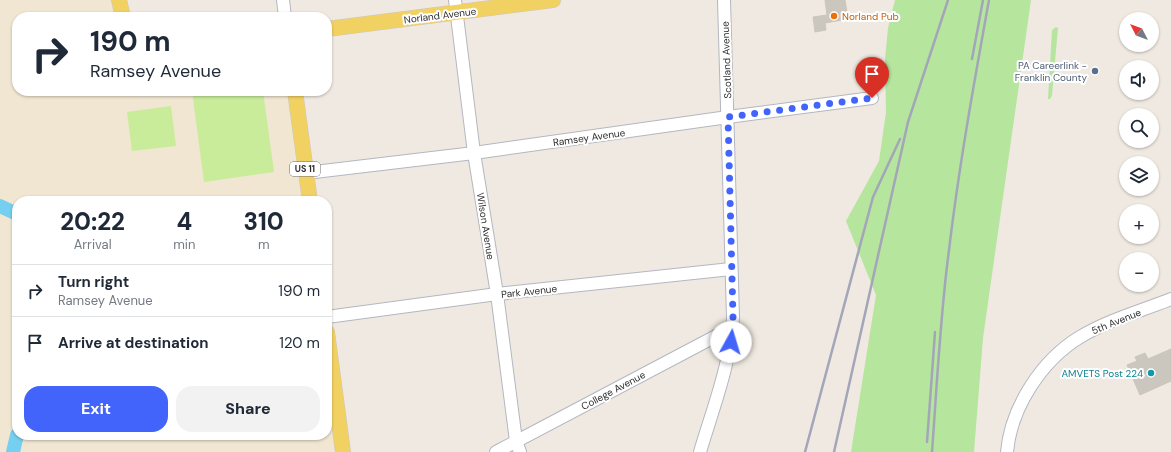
<!DOCTYPE html>
<html lang="en">
<head>
<meta charset="utf-8">
<style>
  body { margin:0; font-family:"DM Sans",sans-serif; background:#f2f2f3; color:#1f2937; height:100vh; display:flex; flex-direction:column; font-size:15px; white-space:nowrap }
  * { box-sizing:border-box; margin:0 }
  p { font-size:13px; color:#747a83 }
  .icon { flex:none; width:22px; height:22px; fill:none; stroke:currentColor; stroke-width:2; stroke-linecap:round; stroke-linejoin:round }
  .map { position:relative; flex:1; overflow:hidden }
  .sheet { position:absolute; left:12px; top:196px; width:320px; height:244px; display:flex; flex-direction:column; background:#fff; border-radius:16px; box-shadow:0 1px 3px #0004 }
  .sheet>* { flex:none }
  .guide { position:absolute; left:12px; top:12px; width:320px; height:84px; border-radius:16px; box-shadow:0 1px 3px #0004; background:#fff; color:#1f2937; overflow:hidden }
  .needle { width:26px; rotate:312deg }
  .controls { position:absolute; left:1119px; top:12px; display:grid; gap:8px }
  .controls a { display:grid; place-items:center; width:40px; height:40px; border-radius:50%; background:#fff; box-shadow:0 1px 3px #0004; font-size:20px }
  .pin { position:absolute; display:grid; place-items:center; width:34px; height:34px; color:#fff; margin:-41px -17px; border-radius:50% 50% 50% 0; rotate:-45deg; box-shadow:0 0 4px #0007 }
  .pin .icon { rotate:45deg }
  .me { position:absolute; width:44px; margin:-22px; rotate:6deg; stroke-linejoin:round; filter:drop-shadow(0 0 3px #0008) }
  .turn { display:flex; align-items:center; gap:14px; height:84px; padding:0 12px; font-size:18px }
  .turn .icon { width:52px; height:52px; stroke-width:2.5 }
  .turn b { display:block; font-size:28px; line-height:34px }
  .eta { display:flex; justify-content:space-evenly; align-items:center; height:68px; text-align:center }
  .eta b { font-size:24px; font-weight:800; line-height:28px }
  .action { display:flex; gap:8px; margin-top:auto; padding:8px 12px }
  .action a { flex:1; height:46px; border-radius:16px; background:#4264fb; color:#fff; font-size:16px; font-weight:800; line-height:46px; text-align:center }
  .action a+a { background:#f2f2f3; color:#1f2937 }
  ul { padding:0; list-style:none }
  li { display:flex; align-items:center; gap:12px; height:52px; padding:0 12px; border-top:1px solid #e0e1e3 }
  li div { flex:1 }
  li b { display:block; font-size:15px }
  li em { font-style:normal }
  .map>svg:first-child { display:block }
</style>
</head>
<body>
<div class="map">
<svg width="1171" height="452" viewBox="0 0 1171 452">
  <rect width="100%" height="100%" fill="#efe9e1"/>
  <polygon fill="#f0e6d1" points="0,0 119,0 123,17 17,17 17,91 295,91 310,201 17,201 17,435 327,435 327,332 343,452 0,452"/>
  <g fill="#b6e59e">
    <polygon points="895,0 1031,0 983,338 974,452 851,452 876,295 846,221 879,161 886,112 885,59 888,28"/>
    <polygon points="1056,27 1058,28 1052,95 1050,99 1048,99 1052,30"/>
  </g>
  <g fill="#c9ec9a">
    <polygon points="192,91 263,91 274,172 204,182"/>
    <polygon points="171,106 176,146 132,151 127,112"/>
  </g>
  <g fill="none" stroke-linecap="round" stroke-linejoin="round">
    <g stroke="#75cff0" stroke-width="14">
      <polyline points="0,206 17,214"/>
      <polyline points="13,452 17,435"/>
    </g>
  </g>
  <g fill="#cbc7bf" stroke="#cbc5ba">
    <polygon points="825,0 845,0 848,19 825,23 826,30 815,32 813,17 827,15"/>
    <polygon points="1171,349 1171,381 1140,395 1127,365 1137,361 1135,357 1145,353 1148,359"/>
  </g>
  <g fill="none" stroke-linecap="round" stroke-linejoin="round">
    <defs>
      <g id="minor">
        <polyline points="283,0 285,17"/>
        <polyline points="455,0 474,153 497,294 516,441 520,452"/>
        <polyline points="306,173 474,153 728,117 872,98"/>
        <polyline points="327,317 497,294 731,269"/>
        <polyline points="496,452 718,335 732,332"/>
        <path d="M700,452c13,-44 31,-89 33,-135l-9,-317"/>
        <path d="M1007,452c4,-45 35,-92 73,-115 28,-17 61,-26 91,-38"/>
      </g>
      <g id="major">
        <polyline points="119,0 123,17"/>
        <polyline points="327,29 553,0"/>
        <polyline points="295,91 310,201"/>
        <polyline points="327,332 343,452"/>
      </g>
    </defs>
    <use href="#minor" stroke="#b4b7c1" stroke-width="14"/>
    <use href="#major" stroke="#c9c9c9" stroke-width="16"/>
    <use href="#minor" stroke="#fff" stroke-width="12"/>
    <use href="#major" stroke="#f2d163" stroke-width="15"/>
    <g stroke="#a3a6b8" stroke-width="2.5">
      <polyline points="972,59 983,0"/>
      <polyline points="927,442 935,332"/>
      <polyline points="805,452 873,197 900,139"/>
      <polyline points="834,452 908,122 948,0"/>
      <path d="M932,452c5,-67 8,-135 17,-202 10,-84 25,-167 40,-250"/>
    </g>
  </g>
  <g fill="none" stroke-linecap="round" stroke-linejoin="round">
    <polyline stroke="#4264fb" stroke-width="7" stroke-dasharray="0 12.6" points="731,342 733,317 728,117 872,98"/>
  </g>
  <circle fill="#e8710a" stroke="#fff" stroke-width="1.5" cx="834" cy="16" r="4"/>
  <circle fill="#5c6f8a" stroke="#fff" stroke-width="1.5" cx="1095" cy="71" r="4"/>
  <circle fill="#0f9aa8" stroke="#fff" stroke-width="1.5" cx="1151" cy="373" r="4"/>
  <g text-anchor="middle" stroke-width="4" stroke-linejoin="round" paint-order="stroke">
    <rect fill="#fff" stroke="#6d6d6d" stroke-width="1" x="290" y="162" width="30" height="14" rx="3"/>
    <g font-size="9" font-weight="bold" fill="#2e2e2e">
      <text x="305" y="172">US 11</text>
    </g>
    <g font-size="10" fill="#2e2e2e" stroke="#fff">
      <text transform="translate(440 15) rotate(-7)" y="4">Norland Avenue</text>
      <text transform="translate(726 60) rotate(-92)" y="4">Scotland Avenue</text>
      <text transform="translate(589 137) rotate(-8)" y="4">Ramsey Avenue</text>
      <text transform="translate(486 226) rotate(81)" y="4">Wilson Avenue</text>
      <text transform="translate(529 291) rotate(-6)" y="4">Park Avenue</text>
      <text transform="translate(1116 321) rotate(-22)" y="4">5th Avenue</text>
      <text transform="translate(613 390) rotate(-28)" y="4">College Avenue</text>
    </g>
    <g font-size="10" fill="#c56008" stroke="#fff" text-anchor="start">
      <text x="842" y="20">Norland Pub</text>
    </g>
    <g font-size="10" fill="#4e5e75" stroke="#fff" text-anchor="end">
      <text x="1087" y="69">PA Careerlink -<tspan x="1087" dy="12">Franklin County</tspan></text>
    </g>
    <g font-size="10" fill="#0d838f" stroke="#fff" text-anchor="end">
      <text x="1143" y="377">AMVETS Post 224</text>
    </g>
  </g>
</svg>
<div class="controls">
<a><svg class="needle" viewBox="-14 -14 28 28"><path d="M0-13l5 13h-10z" fill="#e53935"/><path d="M0 13l5-13h-10z" fill="#747a83"/></svg></a>
<a><svg class="icon" aria-label="sound" viewBox="0 0 24 24"><path d="M4 9h4l5-4v14l-5-4H4zM17 9q2 3 0 6"/></svg></a>
<a><svg class="icon" aria-label="search" viewBox="0 0 24 24"><circle cx="10" cy="10" r="6"/><path d="M15 15l6 6"/></svg></a>
<a><svg class="icon" aria-label="layers" viewBox="0 0 24 24"><path d="M12 4l9 5-9 5-9-5zM3 14l9 5 9-5"/></svg></a>
<a>+</a>
<a>−</a>
</div>
<div class="pin" style="left:872px;top:98px;background:#d93025"><svg class="icon" aria-label="arrive" viewBox="0 0 24 24"><path d="M6 21V4h12l-3 4 3 4H6"/></svg></div>
<svg class="me" style="left:731px;top:342px" viewBox="-20 -20 40 40"><circle r="19" fill="#fff"/><path d="M0-13L10 11 0 6-10 11z" fill="#4264fb"/></svg>
<div class="guide">
<div class="turn"><svg class="icon" aria-label="right" viewBox="0 0 24 24"><path d="M7 20v-9h11M14 6l5 5-5 5"/></svg><div><b>190 m</b>Ramsey Avenue</div></div>
</div>
<section class="sheet">
<div class="eta">
<div><b>20:22</b><p>Arrival</p></div>
<div><b>4</b><p>min</p></div>
<div><b>310</b><p>m</p></div>
</div>
<ul>
<li><svg class="icon" aria-label="right" viewBox="0 0 24 24"><path d="M7 20v-9h11M14 6l5 5-5 5"/></svg><div><b>Turn right</b><p>Ramsey Avenue</p></div><em>190 m</em></li>
<li><svg class="icon" aria-label="arrive" viewBox="0 0 24 24"><path d="M6 21V4h12l-3 4 3 4H6"/></svg><div><b>Arrive at destination</b></div><em>120 m</em></li>
</ul>
<div class="action"><a>Exit</a><a>Share</a></div>
</section>
</div>
</body>
</html>
